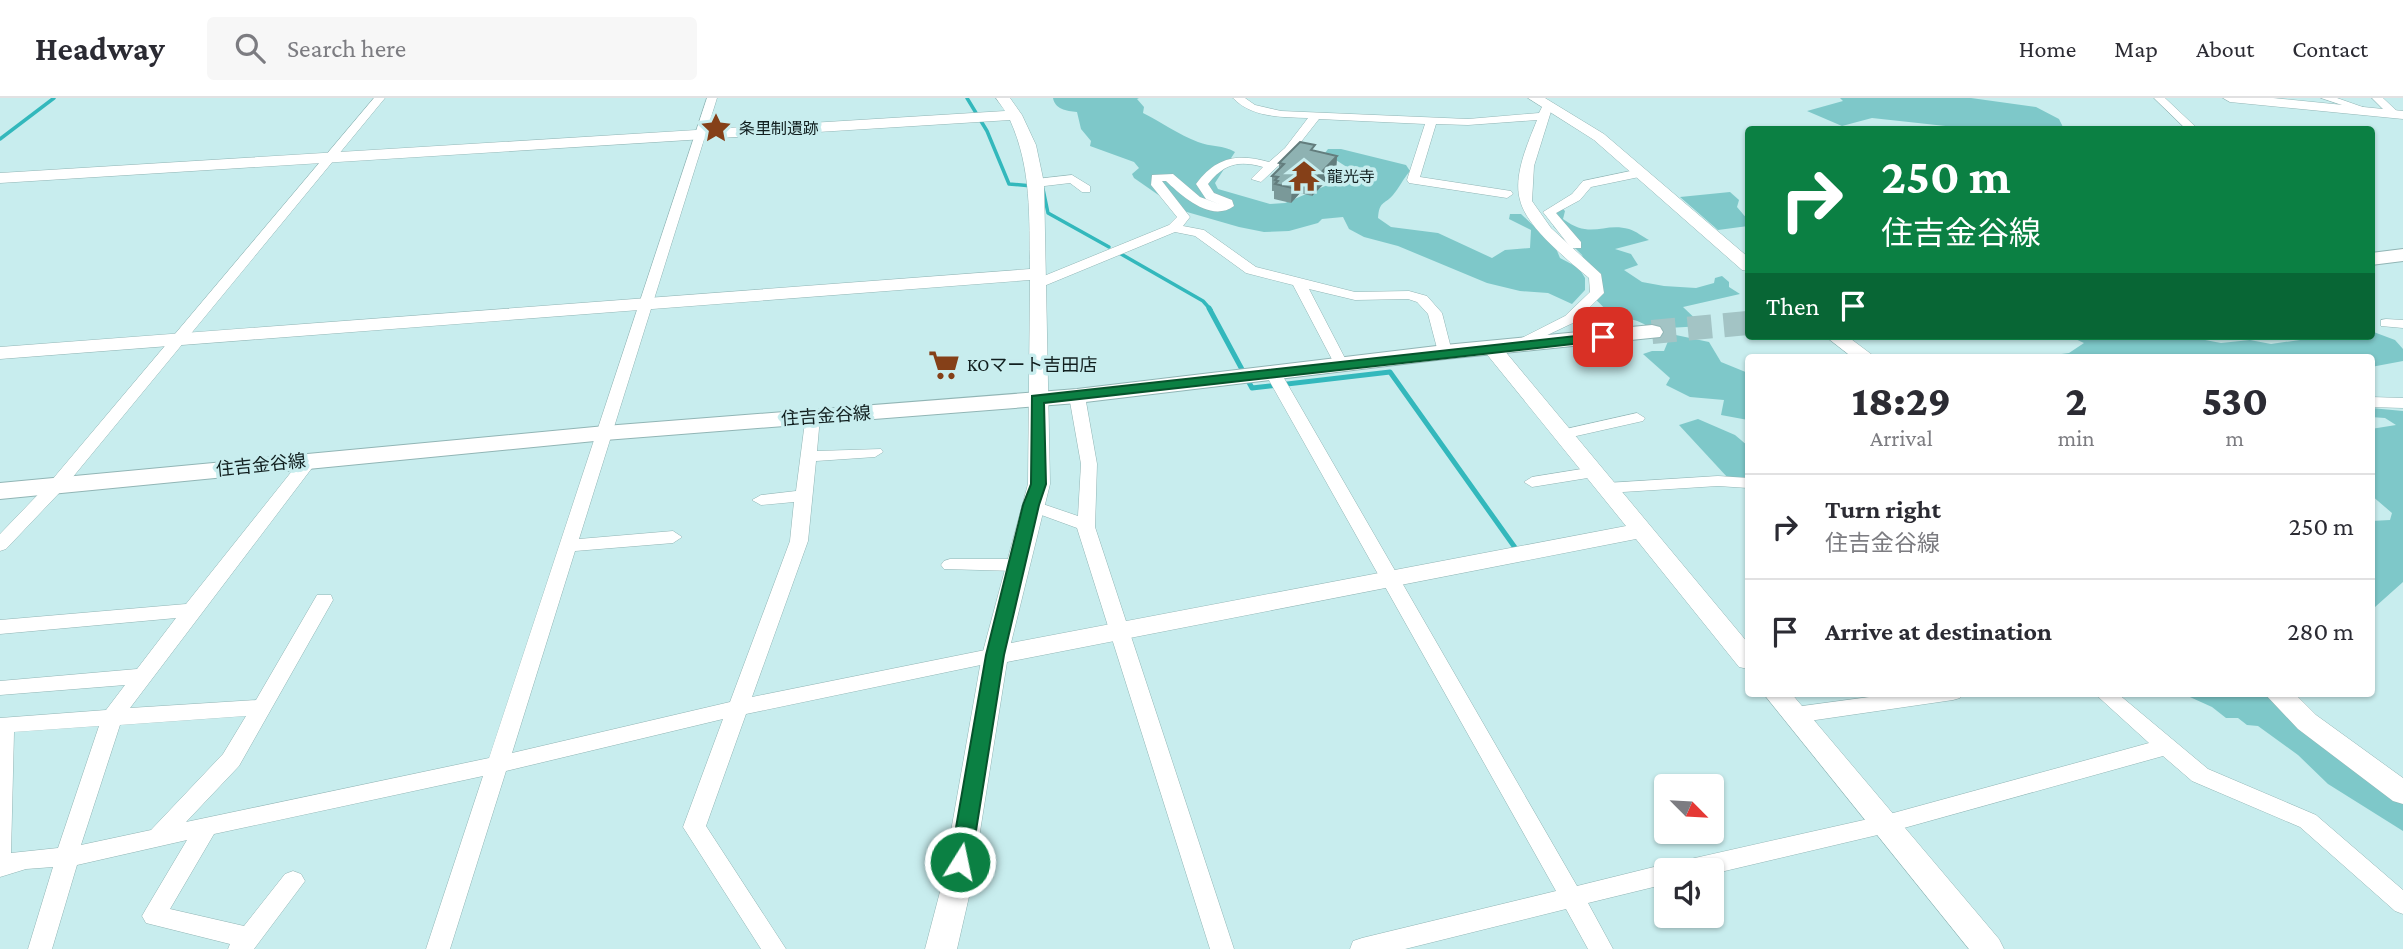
<!DOCTYPE html>
<html lang="en">
<head>
<meta charset="utf-8">
<style>
  body { margin:0; font-family:"Crimson Pro","Noto Sans JP",serif; background:#f7f7f7; color:#2b2b33; height:100vh; display:flex; flex-direction:column; font-size:26px; white-space:nowrap }
  * { box-sizing:border-box; margin:0 }
  p { font-size:23px; color:#7c7c81 }
  .icon { flex:none; width:38px; height:38px; fill:none; stroke:currentColor; stroke-width:2; stroke-linecap:round; stroke-linejoin:round }
  .map { position:relative; flex:1; overflow:hidden }
  .sheet { position:absolute; left:1745px; top:256px; width:630px; height:343px; display:flex; flex-direction:column; background:#fff; border-radius:7px; box-shadow:0 2px 5px #0004 }
  .sheet>* { flex:none }
  .banner { position:absolute; left:1745px; top:28px; width:630px; height:214px; border-radius:7px; box-shadow:0 2px 5px #0004; background:#0b8043; color:#fff; overflow:hidden }
  .needle { width:46px; rotate:114deg }
  .fabs { position:absolute; left:1654px; top:676px; display:grid; gap:14px }
  .fabs a { display:grid; place-items:center; width:70px; height:70px; border-radius:7px; background:#fff; box-shadow:0 2px 5px #0004; font-size:35px }
  .pin { position:absolute; display:grid; place-items:center; width:60px; height:60px; color:#fff; margin:-30px; border-radius:14px; box-shadow:0 4px 10px #0006 }
  .me { position:absolute; width:77px; margin:-38px; rotate:10deg; stroke-linejoin:round; filter:drop-shadow(0 0 5px #0008) }
  .turn { display:flex; align-items:center; gap:24px; height:147px; padding:0 21px; font-size:32px }
  .turn .icon { width:91px; height:91px; stroke-width:2.5 }
  .turn b { display:block; font-size:49px; line-height:60px }
  .then { display:flex; align-items:center; height:66px; padding:0 21px; background:#0003; gap:14px; font-size:26px }
  .eta { display:flex; justify-content:space-evenly; align-items:center; height:119px; text-align:center }
  .eta b { font-size:42px; font-weight:800; line-height:49px }
  ul { padding:0; list-style:none }
  li { display:flex; align-items:center; gap:21px; height:105px; padding:0 21px; border-top:2px solid #e1e1e2 }
  li div { flex:1 }
  li b { display:block; font-size:26px }
  li em { font-style:normal }
  header { display:flex; align-items:center; gap:42px; box-sizing:border-box; height:98px; padding:0 35px; background:#fff; border-bottom:2px solid #e1e1e2 }
  header strong { font-size:33px }
  nav { display:flex; gap:38px; margin-inline-start:auto; font-size:24px }
  .search { width:490px; height:63px; background:#f7f7f7; display:flex; align-items:center; gap:18px; box-sizing:border-box; padding:0 24px; border-radius:7px; color:#7c7c81; font-size:26px }
  .map>svg:first-child { display:block }
</style>
</head>
<body>
<header>
<strong>Headway</strong>
<div class="search"><svg class="icon" aria-label="search" viewBox="0 0 24 24"><circle cx="10" cy="10" r="6"/><path d="M15 15l6 6"/></svg>Search here</div>
<nav><a>Home</a><a>Map</a><a>About</a><a>Contact</a></nav>
</header>
<div class="map">
<svg width="2403" height="851" viewBox="0 0 2403 851">
  <rect width="100%" height="100%" fill="#c8edee"/>
  <g fill="#7ec8c9">
    <path d="M1053,0h86l-2,1 7,8 -1,6c18,9 36,22 55,29 12,5 26,3 37,10l-20,31 3,6 52,15 15,-1 59,-25 9,-7 -28,-18 3,-4h13l65,16 4,6c-7,8 -11,17 -17,24 -9,10 -14,6 -15,23l13,9 47,6 54,25 13,-8 25,-2 1,-18 -22,-11 1,-5h11l34,32 5,12 19,10 6,10v12l-13,14 -24,-11 -28,-2 -33,-8 -89,-37 -34,-9 -15,-8 -6,-12 -21,2 -4,4 -29,8 -25,1 -25,-5 -59,-17 -46,-32 -2,-4 7,-6 -5,-6 -44,-16 1,-5 -10,-12 -4,-17c-11,-1 -22,-3 -24,-14z"/>
    <polygon points="1840,0 1971,0 2036,9 2059,21 2064,31 1973,31 1872,20 1842,28 1807,13 1843,3"/>
    <polygon points="1730,94 1739,102 1737,109 1748,122 1748,128 1718,132 1680,99"/>
    <path d="M1562,110l3,3 -2,8c28,21 40,3 66,10 7,2 14,8 20,11l-34,9 16,5 7,11 -14,5 18,12 22,4 32,2 18,-5 1,-5 7,-2 7,6v5l11,7 -57,13 20,19 -53,3c-10,-11 -24,-9 -37,-14 -7,-4 -14,-13 -21,-19v-12l-10,-29 -29,-29 7,1 -4,-11 2,-6z"/>
    <polygon points="2371,233 2395,242 2403,251 2403,263 2371,269 2371,259 2039,259 2069,255 2084,245 2069,238 2184,238 2221,245 2250,242 2271,246 2328,238 2371,238"/>
    <polygon points="1671,236 1709,244 1721,264 1748,275 1748,322 1721,317 1724,302 1690,299 1666,287 1670,280 1643,256 1652,253 1664,253"/>
    <polygon points="2371,310 2403,313 2403,484 2375,509 2371,505 2371,423 2390,422 2392,415 2371,397 2371,331 2396,327 2385,320 2371,319"/>
    <polygon points="1698,321 1735,337 1748,348 1748,381 1728,380 1679,327"/>
    <polygon points="2181,595 2277,595 2403,691 2403,733 2328,686 2298,657 2258,628 2247,627 2238,620 2226,620 2212,609"/>
  </g>
  <g fill="none" stroke-linecap="round" stroke-linejoin="round">
    <g stroke="#33b8bc" stroke-width="3.5">
      <polyline points="967,0 987,33 1009,86 1032,88"/>
      <polyline points="0,41 54,0"/>
      <polyline points="1043,91 1048,115 1109,149"/>
      <polyline points="1121,156 1203,203 1211,212"/>
    </g>
    <polyline stroke="#33b8bc" stroke-width="5" points="1209,210 1252,290 1390,274 1516,451"/>
    <polyline stroke="#a3c4c5" stroke-width="24" stroke-dasharray="24 12" stroke-linecap="butt" points="1652,234 1748,225"/>
    <defs>
      <g id="minor">
        <polygon points="374,0 385,0 63,391 6,451 0,453 0,436 51,383"/>
        <path d="M707,0h10l-138,441 94,-8 9,6 -9,6 -98,8 -63,202 218,-51 60,-161 4,-39 -33,3 -9,-5 9,-5 35,-4 10,-77 6,-2 8,5 -3,34 64,-2 2,3 -8,5 -59,4 -8,80 -56,156 243,-49 7,2 3,5 -3,5 -7,2 -249,52 -40,112 80,123h-25l-78,-122 40,-108 -217,52 -56,178h-24l57,-173 -269,58 -44,75 74,17 41,-52 8,-3 8,3 4,7 -51,68h-26l2,-5 -84,-21 -4,-7 4,-7 41,-69 -110,25 -25,84h-24l25,-82 -27,2 -26,8v-159l106,-8 19,-25 -125,10v-14l137,-12 39,-51 -176,16v-14l186,-16 118,-148h12l2,4 -188,248 126,-8 61,-105h14l2,5 -94,166 -53,56 303,-64zM246,618l-23,38 -72,76 -70,15 39,-120zM99,628l-41,122 -47,5 3,-121z"/>
        <path d="M1233,0h12l10,7 26,6 187,8 71,-6 5,-10h8l1,2 -19,61 -2,35 19,27 50,46 3,19 -29,29 -55,26 -5,1 -7,-4 57,-29 25,-24 -1,-14c-20,-17 -63,-51 -69,-78 -7,-25 8,-57 17,-80l-69,5 -32,-1 -16,53 91,14 2,3 -6,4 -98,-15 -2,-3 18,-56 -106,-5 -26,33 -32,30 -10,-3 12,-12c-25,-7 -39,-3 -55,17l6,9 18,7 2,6c-23,17 -52,-10 -68,-25h-4l28,36 -7,9 21,4 52,37 99,25 54,-1 18,5 15,17 10,39 -2,3h-10l-2,-3 -10,-38 -11,-12 -9,-3 -53,1 -46,-11 39,75 -7,4 -5,-1 -43,-82 -47,-12 -51,-37 -20,-4 -131,54h-10v-6l135,-55 8,-8 -26,-32 1,-10 21,-1 27,23 19,7 -13,-5 -10,-15c20,-27 41,-31 73,-22l16,-14 23,-30c-26,-1 -56,0 -75,-20z"/>
        <polygon points="2154,0 2165,0 2199,32 2187,32"/>
        <polygon points="2321,0 2337,0 2377,14 2372,17"/>
        <polygon points="2372,0 2383,0 2400,16 2390,18"/>
        <polygon points="1640,71 1644,72 1644,78 1591,89 1580,102 1556,115 1581,144 1581,150 1571,150 1543,114 1572,96 1583,83"/>
        <polygon points="1072,77 1090,88 1090,94 1082,94 1070,85 1036,89 1030,85 1036,81"/>
        <polygon points="2386,221 2403,222 2403,230 2381,228 2381,222"/>
        <polygon points="1273,270 1281,275 1577,788 1666,766 1675,771 1678,765 1686,762 1886,717 2149,645 2094,595 2117,595 2208,671 2316,717 2403,792 2403,816 2395,813 2300,729 2192,683 2163,658 1886,735 1712,776 1712,772 1666,772 1666,786 1588,805 1613,851 1588,851 1566,811 1405,851 1350,851 1353,843 1362,840 1556,793 1265,275"/>
        <polygon points="1077,293 1085,298 1097,366 1095,429 1234,851 1210,851 1077,430 1025,411 1022,407 1031,402 1078,418 1081,366 1069,298"/>
        <polygon points="2371,299 2403,300 2403,310 2371,309"/>
        <polygon points="1637,315 1645,320 1643,323 1563,341 1555,336 1557,333"/>
        <polygon points="1594,369 1600,370 1602,374 1600,378 1532,389 1524,384 1532,379"/>
        <polygon points="1718,378 1748,380 1748,390 1718,388 1607,395 1599,390 1607,385"/>
        <polygon points="950,461 1016,461 1025,467 1016,473 944,471 941,467 944,463"/>
        <polygon points="1899,595 1963,595 1960,600 1953,602 1795,625 1788,622 1785,617 1788,612 1795,609"/>
      </g>
      <g id="tertiary">
        <path d="M996,0h14l12,17 14,30 8,38 6,301 -39,159 615,-117 -141,-174 -3,-4 10,-6 7,2 249,299v26l-9,-2 -103,-128 -629,123 -36,226 -14,61h-32l16,-61 41,-233 46,-171 2,-204 -1030,79v-12l1030,-78c-1,-52 2,-100 -20,-149l-1010,63v-10l1005,-62z"/>
        <polygon points="1528,0 1545,0 1604,36 1748,159 1748,173 1742,172 1594,42"/>
        <polygon points="2223,0 2273,0 2403,13 2403,21 2230,4"/>
        <polygon points="1825,238 1847,238 1875,259 1852,259"/>
        <polygon points="1763,595 1791,595 1999,841 2004,851 1969,851"/>
        <polygon points="2264,595 2294,595 2316,617 2403,680 2403,706 2393,703 2298,631"/>
      </g>
      <g id="secondary">
        <polygon points="2403,151 2403,163 2371,167 2371,155"/>
        <polygon points="1652,227 1660,229 1663,234 1660,239 1445,261 1077,305 605,342 0,401 0,385 605,328 1077,291 1445,247"/>
      </g>
    </defs>
    <use href="#minor" stroke="#91b5b5" stroke-width="1"/>
    <use href="#tertiary" stroke="#91b5b5" stroke-width="1"/>
    <use href="#secondary" stroke="#91b5b5" stroke-width="2"/>
    <use href="#minor" fill="#fff" fill-rule="evenodd"/>
    <use href="#tertiary" fill="#fff" fill-rule="evenodd"/>
    <use href="#secondary" fill="#fff" fill-rule="evenodd"/>
  </g>
  <polygon fill="#7a9999" points="1315,53 1337,58 1336,73 1312,98 1300,95 1291,105 1274,101 1274,93 1272,93 1272,78 1279,71 1279,65"/>
  <g fill="#637d7d">
    <polygon points="1337,58 1336,73 1312,98 1313,83"/>
    <polygon points="1301,80 1300,95 1291,105 1292,90"/>
  </g>
  <polygon fill="#8eb2b2" stroke="#637d7d" stroke-width="2" points="1300,44 1315,47 1311,52 1337,58 1313,83 1301,80 1292,90 1275,86 1278,83 1275,82 1278,79 1272,78 1284,66 1279,65"/>
  <polygon fill="#0b8043" stroke="#07532c" stroke-width="2" points="1603,235 1610,239 1608,242 1044,305 1046,386 1039,407 1004,557 971,764 968,770 960,773 953,770 950,764 986,557 1023,407 1031,386 1032,298"/>
  <defs>
    <symbol id="sight-bare" viewBox="-9 -9 18 18"><path d="M0-6L1.8-2.2L6-1.7L2.9 1.2L3.7 5.4L0 3.3L-3.7 5.4L-2.9 1.2L-6-1.7L-1.8-2.2Z" fill="#854018" stroke="#c8edee" stroke-width="2.5" paint-order="stroke"/></symbol>
    <symbol id="temple-bare" viewBox="-9 -9 18 18"><path d="M0-6L5-2H3V0L6.5 2.5H4V6H1.5V3h-3V6H-4V2.5H-6.5L-3 0V-2H-5Z" fill="#854018" stroke="#c8edee" stroke-width="2.5" paint-order="stroke"/></symbol>
    <symbol id="supermarket-bare" viewBox="-9 -9 18 18"><path d="M-6-5.5h2.5l.6 2H6L4.5 2H-2.5L-4.4-4H-6ZM-1.5 3.2a1.3 1.3 0 1 0 .1 0ZM3 3.2a1.3 1.3 0 1 0 .1 0Z" fill="#854018" stroke="#c8edee" stroke-width="2.5" paint-order="stroke"/></symbol>
  </defs>
  <g fill-rule="evenodd">
    <use href="#sight-bare" x="694" y="8" width="44" height="44"/>
    <use href="#temple-bare" x="1282" y="56" width="44" height="44"/>
    <use href="#supermarket-bare" x="922" y="245" width="44" height="44"/>
  </g>
  <g text-anchor="middle" stroke-width="7" stroke-linejoin="round" paint-order="stroke">
    <g font-size="16" fill="#111f1f" stroke="#c8edee" text-anchor="start">
      <text x="739" y="36">条里制遺跡</text>
      <text x="1327" y="84">龍光寺</text>
    </g>
    <g font-size="18" fill="#111f1f" stroke="#c8edee" text-anchor="start">
      <text x="967" y="273">KOマート吉田店</text>
    </g>
    <g font-size="18" fill="#111f1f" stroke="#c8edee">
      <text transform="translate(826 318) rotate(-4)" y="6">住吉金谷線</text>
      <text transform="translate(261 367) rotate(-6)" y="6">住吉金谷線</text>
    </g>
  </g>
</svg>
<div class="fabs">
<a><svg class="needle" viewBox="-14 -14 28 28"><path d="M0-13l5 13h-10z" fill="#e53935"/><path d="M0 13l5-13h-10z" fill="#7c7c81"/></svg></a>
<a><svg class="icon" aria-label="sound" viewBox="0 0 24 24"><path d="M4 9h4l5-4v14l-5-4H4zM17 9q2 3 0 6"/></svg></a>
</div>
<div class="pin" style="left:1603px;top:239px;background:#d93025"><svg class="icon" aria-label="arrive" viewBox="0 0 24 24"><path d="M6 21V4h12l-3 4 3 4H6"/></svg></div>
<svg class="me" style="left:960px;top:764px" viewBox="-20 -20 40 40"><circle r="17" fill="#0b8043" stroke="#fff" stroke-width="3"/><path d="M0-11L8 9 0 5-8 9z" fill="#fff"/></svg>
<div class="banner">
<div class="turn"><svg class="icon" aria-label="right" viewBox="0 0 24 24"><path d="M7 20v-9h11M14 6l5 5-5 5"/></svg><div><b>250 m</b>住吉金谷線</div></div>
<div class="then">Then<svg class="icon" aria-label="arrive" viewBox="0 0 24 24"><path d="M6 21V4h12l-3 4 3 4H6"/></svg></div>
</div>
<section class="sheet">
<div class="eta">
<div><b>18:29</b><p>Arrival</p></div>
<div><b>2</b><p>min</p></div>
<div><b>530</b><p>m</p></div>
</div>
<ul>
<li><svg class="icon" aria-label="right" viewBox="0 0 24 24"><path d="M7 20v-9h11M14 6l5 5-5 5"/></svg><div><b>Turn right</b><p>住吉金谷線</p></div><em>250 m</em></li>
<li><svg class="icon" aria-label="arrive" viewBox="0 0 24 24"><path d="M6 21V4h12l-3 4 3 4H6"/></svg><div><b>Arrive at destination</b></div><em>280 m</em></li>
</ul>
</section>
</div>
</body>
</html>
